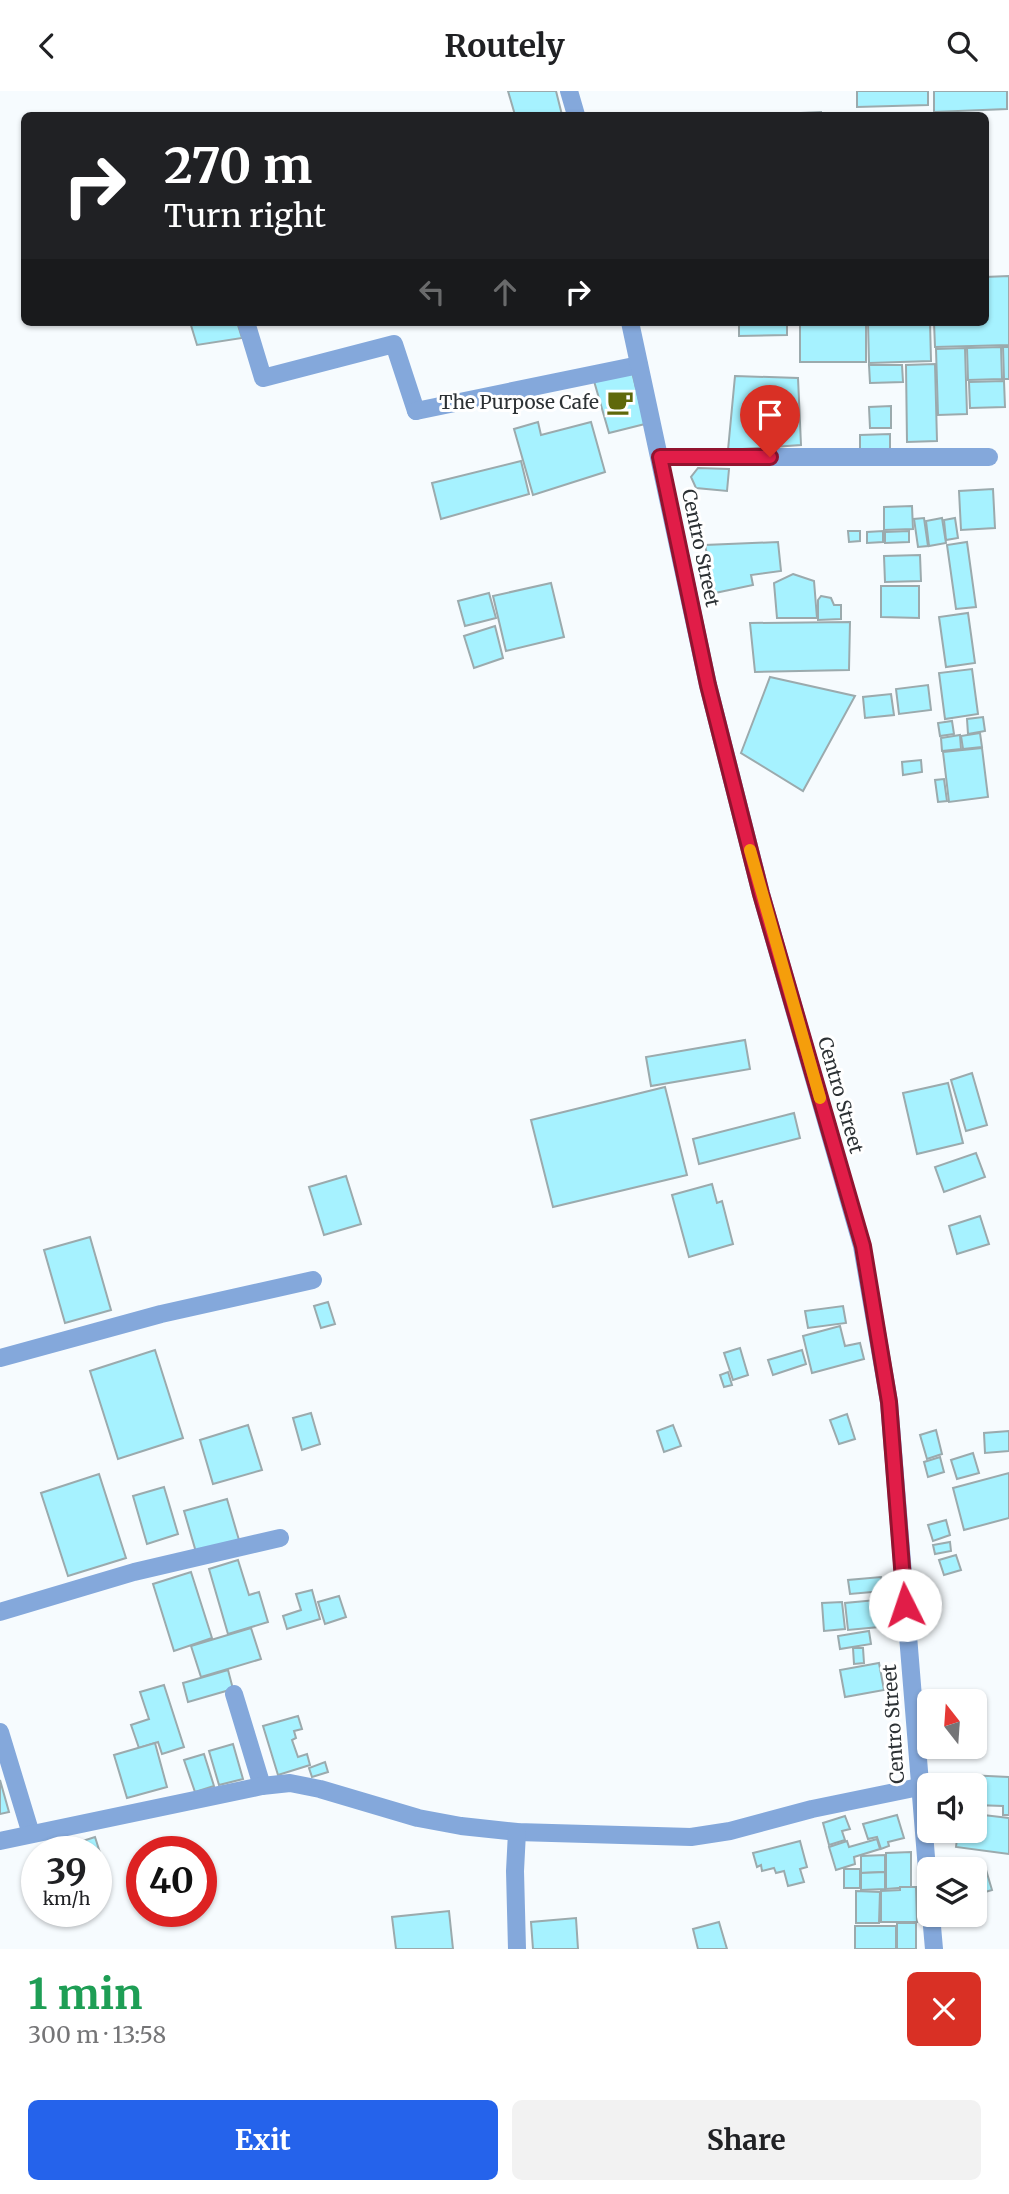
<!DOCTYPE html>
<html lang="en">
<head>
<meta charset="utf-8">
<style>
  body { margin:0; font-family:Merriweather,serif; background:#f2f2f2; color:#202124; height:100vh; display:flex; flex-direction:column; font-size:26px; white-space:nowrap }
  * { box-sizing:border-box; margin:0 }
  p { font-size:23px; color:#757577 }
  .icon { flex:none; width:38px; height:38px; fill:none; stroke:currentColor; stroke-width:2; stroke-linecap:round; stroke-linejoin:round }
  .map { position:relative; height:1858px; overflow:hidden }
  .panel { display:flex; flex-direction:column; background:#fff; flex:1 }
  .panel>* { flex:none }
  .guide { position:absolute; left:21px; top:21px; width:968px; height:214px; border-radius:10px; box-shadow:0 2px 5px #0004; background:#202124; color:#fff; overflow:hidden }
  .needle { width:46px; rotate:343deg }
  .controls { position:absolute; left:917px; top:1598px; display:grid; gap:14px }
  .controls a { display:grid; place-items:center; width:70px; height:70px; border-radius:10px; background:#fff; box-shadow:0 2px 5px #0004; font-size:35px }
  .speed { position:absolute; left:21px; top:1745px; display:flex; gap:14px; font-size:35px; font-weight:700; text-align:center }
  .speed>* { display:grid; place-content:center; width:91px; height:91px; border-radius:50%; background:#fff; box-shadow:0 2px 5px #0004; line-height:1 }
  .speed small { font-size:18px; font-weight:400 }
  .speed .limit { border:10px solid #d22; background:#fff; color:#111 }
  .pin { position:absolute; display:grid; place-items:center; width:60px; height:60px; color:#fff; margin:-72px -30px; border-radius:50% 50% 50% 0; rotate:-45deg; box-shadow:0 0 7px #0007 }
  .pin .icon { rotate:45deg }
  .me { position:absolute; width:77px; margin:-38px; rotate:356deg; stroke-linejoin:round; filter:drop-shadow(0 0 5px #0008) }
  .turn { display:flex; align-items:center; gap:24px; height:147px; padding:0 28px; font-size:32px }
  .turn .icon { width:91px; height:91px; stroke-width:2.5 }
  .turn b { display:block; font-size:49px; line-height:60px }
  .lanes { display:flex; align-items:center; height:66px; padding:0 28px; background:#0003; justify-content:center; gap:35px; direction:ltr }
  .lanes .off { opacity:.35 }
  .round { display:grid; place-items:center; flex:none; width:74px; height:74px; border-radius:10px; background:#f2f2f2 }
  .overview { display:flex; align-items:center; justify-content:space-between; height:119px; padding:0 28px }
  h1 { font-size:42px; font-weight:700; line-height:52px; color:#1e9e55 }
  .action { display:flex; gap:14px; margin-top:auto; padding:14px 28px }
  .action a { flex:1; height:80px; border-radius:10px; background:#2563eb; color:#fff; font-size:28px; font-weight:700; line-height:80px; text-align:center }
  .action a+a { background:#f2f2f2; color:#202124 }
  header { display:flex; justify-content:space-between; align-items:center; height:91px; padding:0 28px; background:#fff; font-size:32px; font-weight:700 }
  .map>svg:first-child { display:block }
</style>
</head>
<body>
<header><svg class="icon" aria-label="back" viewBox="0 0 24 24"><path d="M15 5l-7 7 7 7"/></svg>Routely<svg class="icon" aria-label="search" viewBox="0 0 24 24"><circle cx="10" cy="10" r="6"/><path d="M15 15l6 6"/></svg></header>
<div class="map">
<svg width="1009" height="1858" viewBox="0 0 1009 1858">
  <rect width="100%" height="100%" fill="#f6fbfe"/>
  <g fill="#a6f2ff" stroke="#9baaad" stroke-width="2">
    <polygon points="508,0 556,0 562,24 515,24"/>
    <polygon points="857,0 928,0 928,14 857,16"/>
    <polygon points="934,0 1007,0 1007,18 934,21"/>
    <polygon points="821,21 821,24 780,24 780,23"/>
    <polygon points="899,22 899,24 867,24 867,23"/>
    <polygon points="1009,185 1009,254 935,256 934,231 985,231 985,186"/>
    <polygon points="190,231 237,231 242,247 197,254"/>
    <polygon points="739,231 787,231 787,244 739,245"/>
    <rect x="800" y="231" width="66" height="40"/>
    <polygon points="868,231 930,231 931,270 869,272"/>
    <polygon points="1001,256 1002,288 968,289 967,257"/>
    <polygon points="1003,256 1009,256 1009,288 1004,288"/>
    <polygon points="965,257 967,323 938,324 936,258"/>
    <polygon points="935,273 937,350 907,351 906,274"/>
    <polygon points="869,274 902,274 903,291 870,292"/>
    <polygon points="632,281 645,333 609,342 594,290"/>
    <polygon points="735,285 798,287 801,354 728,359"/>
    <polygon points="1004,290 1005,316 970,317 969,291"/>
    <polygon points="891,315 891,337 870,337 869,316"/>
    <polygon points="538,331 541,344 591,331 605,381 533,404 514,338"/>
    <polygon points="890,343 890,362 860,362 860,344"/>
    <polygon points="521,370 529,403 441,428 432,392"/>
    <polygon points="698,377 729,378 727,400 696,397 691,386"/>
    <polygon points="993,398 995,437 961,439 959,400"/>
    <polygon points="912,415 913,438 884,439 884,416"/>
    <polygon points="924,427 928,455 918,456 914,428"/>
    <polygon points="942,427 946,452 929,455 926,430"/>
    <polygon points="955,427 958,447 946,449 944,429"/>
    <polygon points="848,440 860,440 860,450 849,451"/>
    <polygon points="883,440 883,451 867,452 867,441"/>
    <polygon points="909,440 909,451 885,452 885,441"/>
    <polygon points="778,451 781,480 751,484 753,494 715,502 705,454"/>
    <polygon points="967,451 976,516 956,518 947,454"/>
    <polygon points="920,464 921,490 885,491 884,465"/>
    <polygon points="793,483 814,490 817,527 777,527 774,492"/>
    <polygon points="551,492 564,546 506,560 493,505"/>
    <polygon points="881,495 919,495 919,527 881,526"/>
    <polygon points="489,502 496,527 465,535 458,510"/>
    <polygon points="821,505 831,507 834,514 841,514 841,528 818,529 818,509"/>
    <polygon points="968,522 975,572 946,576 939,526"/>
    <polygon points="850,531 849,579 755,581 750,532"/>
    <polygon points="495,535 503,567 474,577 464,545"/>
    <polygon points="972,578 978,623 945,628 939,582"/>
    <polygon points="770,586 855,605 803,700 741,662"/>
    <polygon points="928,594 931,619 899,623 896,598"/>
    <polygon points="891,603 894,624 865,627 863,606"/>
    <polygon points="983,626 985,640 968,643 967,628"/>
    <polygon points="952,630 954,643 940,645 938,632"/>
    <polygon points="980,642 982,656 963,658 961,645"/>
    <polygon points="960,644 961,658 942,660 941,647"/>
    <polygon points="982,657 988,706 949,711 943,661"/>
    <polygon points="921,669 922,681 903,684 902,671"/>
    <polygon points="944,688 947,710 938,711 935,689"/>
    <polygon points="745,949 750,978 651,995 646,966"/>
    <polygon points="972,982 987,1034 966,1040 951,989"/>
    <polygon points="948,992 963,1052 917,1063 903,1002"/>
    <polygon points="665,996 687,1084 553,1116 531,1029"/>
    <polygon points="794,1022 800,1047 699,1073 693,1048"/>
    <polygon points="976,1062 985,1086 944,1101 935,1076"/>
    <polygon points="346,1085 361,1133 324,1144 309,1096"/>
    <polygon points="712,1093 717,1112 722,1110 733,1153 689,1166 672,1104"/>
    <polygon points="980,1125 989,1153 957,1163 949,1135"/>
    <polygon points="90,1146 111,1219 65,1232 44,1159"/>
    <polygon points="328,1211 335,1233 321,1237 314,1215"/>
    <polygon points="843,1215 846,1232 808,1237 805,1220"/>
    <polygon points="840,1235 845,1255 860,1252 864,1268 812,1282 803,1245"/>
    <polygon points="740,1257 748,1284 733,1289 724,1262"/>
    <polygon points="155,1259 183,1347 118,1368 90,1280"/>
    <polygon points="802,1259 806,1273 773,1284 768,1269"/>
    <polygon points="728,1281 732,1294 724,1296 720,1284"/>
    <polygon points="311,1322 320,1353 302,1359 293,1327"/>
    <polygon points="847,1323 855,1348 839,1353 830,1329"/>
    <polygon points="248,1334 262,1379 213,1393 200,1349"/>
    <polygon points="673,1334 681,1355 664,1361 657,1340"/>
    <polygon points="936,1339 942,1363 927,1368 920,1344"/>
    <polygon points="1009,1340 1009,1360 985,1362 984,1342"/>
    <polygon points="973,1362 979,1382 957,1388 951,1369"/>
    <polygon points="940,1366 944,1381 928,1386 924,1371"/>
    <polygon points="1009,1382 1009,1427 964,1439 953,1397"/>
    <polygon points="99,1383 126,1467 68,1485 41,1402"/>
    <polygon points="164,1396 178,1443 147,1453 133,1405"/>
    <polygon points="227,1408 239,1449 196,1461 184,1420"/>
    <polygon points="946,1429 950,1444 933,1450 928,1434"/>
    <polygon points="950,1451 951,1460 935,1463 933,1454"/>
    <polygon points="956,1464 961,1479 944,1484 939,1469"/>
    <polygon points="238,1469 249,1504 259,1501 268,1531 228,1543 209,1478"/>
    <polygon points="191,1481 212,1547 174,1560 153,1493"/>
    <polygon points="881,1486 883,1500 850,1503 848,1489"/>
    <polygon points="312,1499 320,1528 287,1538 283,1525 301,1519 296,1503"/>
    <polygon points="339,1505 346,1526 325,1533 318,1511"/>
    <polygon points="876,1509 879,1536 848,1539 845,1512"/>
    <polygon points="895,1510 896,1537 880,1538 878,1511"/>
    <polygon points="842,1511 845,1538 824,1540 822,1512"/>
    <polygon points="251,1537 261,1568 201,1586 191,1555"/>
    <polygon points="869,1540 871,1553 840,1558 838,1545"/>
    <polygon points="853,1557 863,1557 864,1572 854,1573"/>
    <polygon points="879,1572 884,1599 845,1606 840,1579"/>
    <polygon points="228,1579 233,1598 188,1611 183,1592"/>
    <polygon points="164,1594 184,1656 162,1663 158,1651 139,1657 131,1634 149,1628 140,1601"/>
    <polygon points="298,1625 302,1638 294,1640 296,1647 292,1649 298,1666 307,1663 310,1674 278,1684 263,1635"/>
    <polygon points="155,1652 167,1696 127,1707 114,1664"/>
    <polygon points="233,1653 243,1688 219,1694 209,1660"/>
    <polygon points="204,1663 214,1695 195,1701 184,1669"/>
    <polygon points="325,1671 328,1681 312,1686 309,1677"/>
    <polygon points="967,1684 1009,1686 1009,1724 1003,1724 1003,1715 975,1714 975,1694 966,1694"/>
    <polygon points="0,1689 9,1721 0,1723"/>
    <polygon points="975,1723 1009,1727 1009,1763 956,1756 958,1740 975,1740"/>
    <polygon points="897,1724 904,1747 888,1751 889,1755 881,1758 877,1746 868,1748 863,1733"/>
    <polygon points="845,1725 850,1738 842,1740 845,1749 829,1754 823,1732"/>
    <polygon points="95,1746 102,1768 96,1770 96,1760 62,1760 61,1757"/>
    <polygon points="877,1748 880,1758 854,1766 855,1773 836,1779 829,1756 847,1750 849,1756"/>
    <polygon points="800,1750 807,1776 800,1778 804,1791 788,1795 784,1780 776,1782 774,1777 762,1780 761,1774 757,1776 753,1762"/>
    <polygon points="911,1761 911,1796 886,1798 886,1762"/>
    <polygon points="885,1764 885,1781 861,1782 861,1765"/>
    <polygon points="984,1772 992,1799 975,1804 975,1778 967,1778"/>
    <rect x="844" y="1778" width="16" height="19"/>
    <polygon points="885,1781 885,1798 861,1799 861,1782"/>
    <polygon points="900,1796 916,1796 917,1831 881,1831 881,1800 900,1799"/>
    <polygon points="856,1800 880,1801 879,1832 856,1832"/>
    <polygon points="449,1820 453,1858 396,1858 392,1826"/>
    <polygon points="576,1827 578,1858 533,1858 531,1831"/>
    <polygon points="719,1831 727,1858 698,1858 693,1838"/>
    <rect x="897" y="1832" width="19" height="26"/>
    <rect x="855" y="1835" width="41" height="23"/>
  </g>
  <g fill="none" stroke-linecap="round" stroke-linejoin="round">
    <g stroke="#84a8db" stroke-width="18">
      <polyline points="246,231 263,287 394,253 416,320"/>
      <polyline points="234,1603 262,1695"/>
    </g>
    <g stroke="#84a8db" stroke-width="18">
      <polyline points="416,320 639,274"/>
      <polyline points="660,366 989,366"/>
      <polyline points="0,1267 161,1223 313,1189"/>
      <polyline points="0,1521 134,1481 280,1447"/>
      <polyline points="0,1641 31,1743"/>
      <polyline points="0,1750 262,1695 290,1692 320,1698 418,1727 461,1735 517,1741 691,1746 730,1740 812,1718 919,1696"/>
      <polyline points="517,1858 515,1780 517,1741"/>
    </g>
    <g stroke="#84a8db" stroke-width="18">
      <polyline points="569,0 576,24"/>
      <polyline points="630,231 708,594 761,803 862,1155 889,1311 929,1803"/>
      <polyline points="931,1824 934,1858"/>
    </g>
  </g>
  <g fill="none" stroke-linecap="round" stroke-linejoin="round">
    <defs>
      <polyline id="route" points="770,366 660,366 708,594 761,803 863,1155 889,1311 905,1514"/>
    </defs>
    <use href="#route" stroke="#92132f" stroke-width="18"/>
    <use href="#route" stroke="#e11d48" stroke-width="12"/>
    <polyline stroke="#f59e0b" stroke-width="12" points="750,759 820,1007"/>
  </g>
  <defs>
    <symbol id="cafe-bare" viewBox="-9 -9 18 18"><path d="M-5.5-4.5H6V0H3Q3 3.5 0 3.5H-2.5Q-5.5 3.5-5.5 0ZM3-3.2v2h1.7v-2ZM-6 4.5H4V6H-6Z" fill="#5f680b" stroke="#fff" stroke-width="2.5" paint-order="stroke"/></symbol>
  </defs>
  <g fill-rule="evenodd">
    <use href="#cafe-bare" x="601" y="292" width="38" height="38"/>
  </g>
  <g text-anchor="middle" stroke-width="6" stroke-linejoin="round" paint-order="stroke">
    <g font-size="19" fill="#2c3134" stroke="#fff" text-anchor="end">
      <text x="599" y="318">The Purpose Cafe</text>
    </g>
    <g font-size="19" fill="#2c3134" stroke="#fff">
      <text transform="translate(701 457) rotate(78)" y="7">Centro Street</text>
      <text transform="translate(841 1004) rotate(74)" y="7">Centro Street</text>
      <text transform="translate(893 1633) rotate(-94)" y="7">Centro Street</text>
    </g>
  </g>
</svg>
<div class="controls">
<a><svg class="needle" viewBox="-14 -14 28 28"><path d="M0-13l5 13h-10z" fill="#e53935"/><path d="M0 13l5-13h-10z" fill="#757577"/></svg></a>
<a><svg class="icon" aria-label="sound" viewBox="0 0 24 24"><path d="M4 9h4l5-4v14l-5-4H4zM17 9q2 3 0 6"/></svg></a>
<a><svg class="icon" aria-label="layers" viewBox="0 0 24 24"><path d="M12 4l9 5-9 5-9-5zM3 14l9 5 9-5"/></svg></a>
</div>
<div class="speed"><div>39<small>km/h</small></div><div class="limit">40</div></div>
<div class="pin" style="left:770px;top:366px;background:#d93025"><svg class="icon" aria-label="arrive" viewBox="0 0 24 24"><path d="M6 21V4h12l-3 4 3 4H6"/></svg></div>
<svg class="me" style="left:905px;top:1514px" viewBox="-20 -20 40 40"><circle r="19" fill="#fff"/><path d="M0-13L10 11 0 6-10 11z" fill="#e11d48"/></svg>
<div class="guide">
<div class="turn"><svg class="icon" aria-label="right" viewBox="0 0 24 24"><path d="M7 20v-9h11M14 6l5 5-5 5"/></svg><div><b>270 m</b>Turn right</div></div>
<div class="lanes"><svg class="icon off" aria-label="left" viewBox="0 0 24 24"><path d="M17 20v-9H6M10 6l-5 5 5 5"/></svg><svg class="icon off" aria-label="ahead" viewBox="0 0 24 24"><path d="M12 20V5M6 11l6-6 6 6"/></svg><svg class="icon" aria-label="right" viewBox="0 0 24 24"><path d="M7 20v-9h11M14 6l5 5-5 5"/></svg></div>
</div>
</div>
<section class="panel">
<div class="overview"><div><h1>1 min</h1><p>300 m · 13:58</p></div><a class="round" style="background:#d93025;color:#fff"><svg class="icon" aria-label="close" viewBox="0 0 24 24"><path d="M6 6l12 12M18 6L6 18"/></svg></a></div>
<div class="action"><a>Exit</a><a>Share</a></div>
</section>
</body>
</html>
